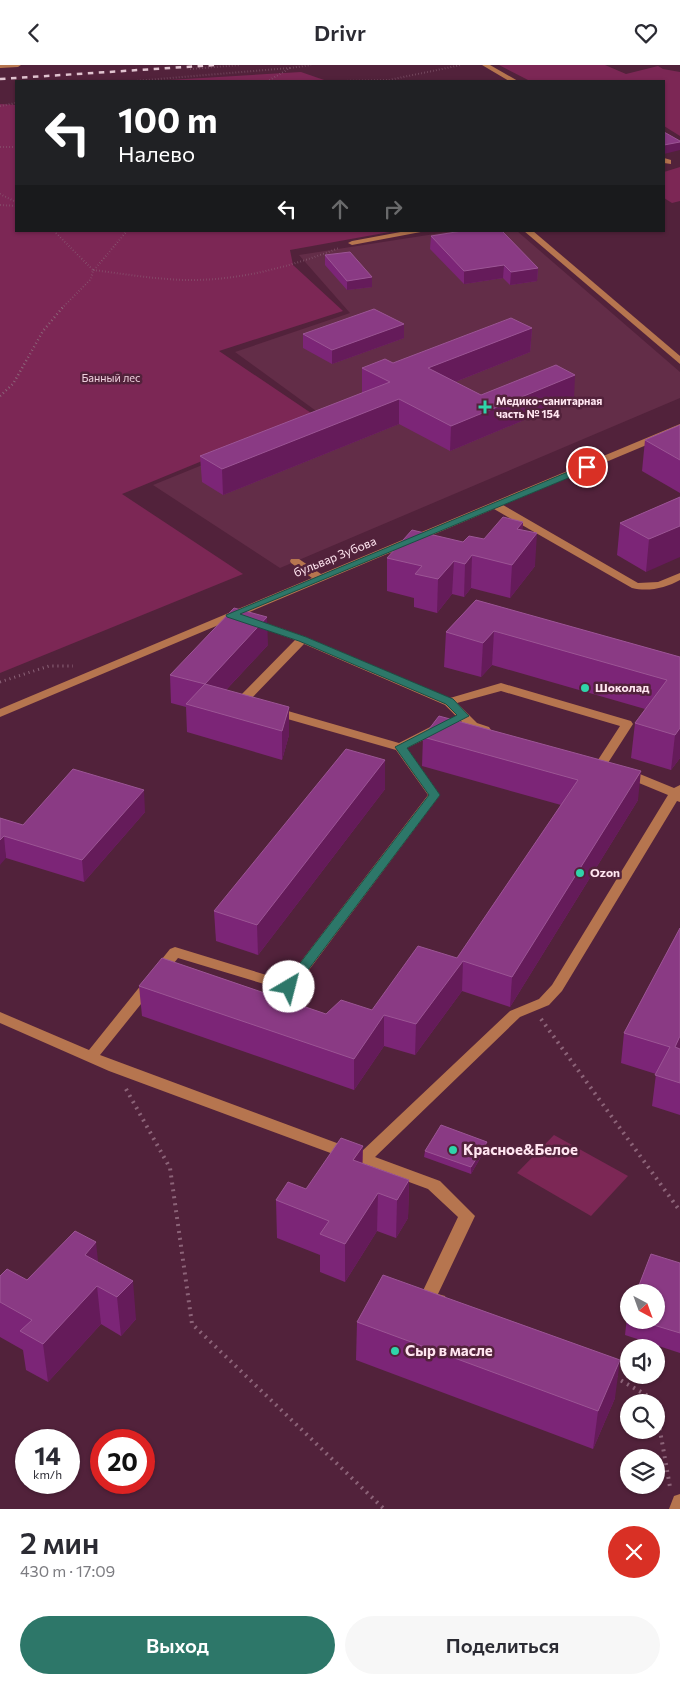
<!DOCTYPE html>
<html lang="ru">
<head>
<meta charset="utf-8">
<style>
  body { margin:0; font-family:Commissioner,sans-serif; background:#f7f7f7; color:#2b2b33; height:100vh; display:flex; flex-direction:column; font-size:19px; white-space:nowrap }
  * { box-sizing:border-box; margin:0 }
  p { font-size:16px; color:#7c7c81 }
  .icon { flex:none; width:28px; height:28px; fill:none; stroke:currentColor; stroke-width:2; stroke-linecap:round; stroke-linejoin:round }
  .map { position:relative; height:1444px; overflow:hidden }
  .drawer { display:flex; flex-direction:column; background:#fff; flex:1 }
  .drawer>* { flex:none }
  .banner { position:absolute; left:15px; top:15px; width:650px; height:152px; border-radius:0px; box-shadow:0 1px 4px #0004; background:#202124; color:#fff; overflow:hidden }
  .needle { width:32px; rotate:139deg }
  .tools { position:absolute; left:620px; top:1219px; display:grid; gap:10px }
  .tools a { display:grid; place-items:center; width:45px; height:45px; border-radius:50%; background:#fff; box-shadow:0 1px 4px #0004; font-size:25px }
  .speed { position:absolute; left:15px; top:1364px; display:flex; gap:10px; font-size:25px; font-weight:700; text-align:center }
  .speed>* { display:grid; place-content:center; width:65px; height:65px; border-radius:50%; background:#fff; box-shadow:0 1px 4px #0004; line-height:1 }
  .speed small { font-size:12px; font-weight:400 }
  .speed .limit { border:8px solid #d22; background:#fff; color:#111 }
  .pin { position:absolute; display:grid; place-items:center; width:42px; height:42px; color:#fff; margin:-21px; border:2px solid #fff; border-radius:50%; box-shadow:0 1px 5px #0007 }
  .me { position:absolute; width:55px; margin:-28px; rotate:37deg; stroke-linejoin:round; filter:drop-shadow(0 0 4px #0008) }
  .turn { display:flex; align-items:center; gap:18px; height:105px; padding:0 20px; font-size:22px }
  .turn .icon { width:65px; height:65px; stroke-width:2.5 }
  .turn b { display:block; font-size:35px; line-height:42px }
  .lanes { display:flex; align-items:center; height:48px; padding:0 20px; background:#0003; justify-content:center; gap:25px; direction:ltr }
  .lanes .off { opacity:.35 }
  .round { display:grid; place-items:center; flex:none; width:52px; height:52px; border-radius:26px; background:#f7f7f7 }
  .headline { display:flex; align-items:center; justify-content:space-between; height:85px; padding:0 20px }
  h1 { font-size:30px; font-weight:600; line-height:38px }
  .button { display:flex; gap:10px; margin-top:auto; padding:10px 20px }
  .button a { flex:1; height:58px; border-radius:30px; background:#2d7769; color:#fff; font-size:20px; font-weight:600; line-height:58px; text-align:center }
  .button a+a { background:#f7f7f7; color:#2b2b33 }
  header { display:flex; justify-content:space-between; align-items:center; height:65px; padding:0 20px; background:#fff; font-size:22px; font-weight:600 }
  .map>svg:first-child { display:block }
</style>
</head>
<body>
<header><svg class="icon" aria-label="back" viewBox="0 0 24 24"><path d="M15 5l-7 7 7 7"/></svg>Drivr<svg class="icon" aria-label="heart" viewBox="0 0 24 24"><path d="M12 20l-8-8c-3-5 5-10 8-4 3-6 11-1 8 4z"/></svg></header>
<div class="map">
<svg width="680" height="1444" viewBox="0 0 680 1444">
  <rect width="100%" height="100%" fill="#52223b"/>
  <polygon fill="#632d48" points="454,166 517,166 680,307 680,333 280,503 153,420 323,351 235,287 350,248 299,190"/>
  <g fill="#7c2755">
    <polygon points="499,0 605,0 626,9 658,1 663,4 680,7 680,71 664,61 664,16 530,16"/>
    <polygon points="301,7 327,16 152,16"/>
    <polygon points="0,39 16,40 16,166 395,166 290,185 293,200 343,246 219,286 314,350 122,429 243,509 0,608"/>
    <polygon points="680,102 680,136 672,138 664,133 664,107"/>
    <polygon points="554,1070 628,1111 591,1151 517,1108"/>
  </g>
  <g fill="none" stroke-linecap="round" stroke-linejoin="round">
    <g stroke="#8c6378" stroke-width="2" stroke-dasharray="0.5 2.5" stroke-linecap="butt">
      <polyline points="290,3 311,0"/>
      <polyline points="190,4 240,0"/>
      <polyline points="134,16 290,3 268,16"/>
      <polyline points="341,16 389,15 461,0"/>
      <polyline points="0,41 16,38"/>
      <polyline points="0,82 16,82"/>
      <polyline points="0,129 16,137"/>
      <polyline points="0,140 16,141"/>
      <polyline points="54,166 93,205 91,214 62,243"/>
      <path d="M93,205c31,4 61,9 92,10 53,1 105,-13 154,-32"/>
      <polyline points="94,205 127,166"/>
    </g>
    <polyline stroke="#8c6378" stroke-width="2.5" stroke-dasharray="1 3" stroke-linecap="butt" points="0,331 13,319 43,266 63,242"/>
    <polyline stroke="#8c6378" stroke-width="3" stroke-dasharray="1 4" stroke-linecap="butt" points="0,617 49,601 73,601"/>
    <g stroke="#8c6378" stroke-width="4" stroke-dasharray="2 5" stroke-linecap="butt">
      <polyline points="541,954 680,1146"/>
      <polyline points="126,1024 170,1103 192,1259 384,1444"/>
      <polyline points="615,1312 655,1335 655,1338"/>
      <polyline points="656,1343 670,1422"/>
    </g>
    <g fill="#b6754f" fill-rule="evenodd">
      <polygon points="0,0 21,0 18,2 0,3"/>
      <polygon points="482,0 490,0 518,16 509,16"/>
      <polygon points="664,93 671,95 671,99 664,98"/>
      <polygon points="406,166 426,166 352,180 348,178 352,176"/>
      <polygon points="524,166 533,166 680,291 680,299"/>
      <path d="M680,359v7l-177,74 135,78 20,-1 22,-9v7c-14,8 -32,12 -48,8l-138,-79 -494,208v-8l312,-131 -21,-15 -1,-2 1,-2h8l22,15z"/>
      <path d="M252,553l54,19 144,61 51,-15 130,38 2,3 -27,42 -4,1 -6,-4 24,-37 -119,-35 -44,12 20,20 12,4 2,3 -2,3 -4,1 -16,-5 -24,-24 -141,-61 -54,56 6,4 -2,3c-6,1 -14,-1 -18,-6l2,-3 57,-58 -47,-17 -2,-2z"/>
      <polygon points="274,642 399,678 436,659 444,659 446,662 444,665 407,683 440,730 294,925 284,925 178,893 100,990 361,1087 510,946 539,934 552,920 668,730 622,711 620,708 622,705 630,705 674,723 680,720 680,737 677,736 562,926 549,940 520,952 375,1092 440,1116 475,1151 438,1229 445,1231 447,1236 445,1241 439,1243 422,1237 420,1232 458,1152 428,1124 109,1006 0,958 0,947 89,985 170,884 175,882 286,916 428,730 396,685 270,649 268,646 270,643"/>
      <polygon points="680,1429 680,1444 669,1444 674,1431"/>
    </g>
    <polyline stroke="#e0c2cf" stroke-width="2.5" stroke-dasharray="5.5 5.5" stroke-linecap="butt" points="0,14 216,0"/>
  </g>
  <g fill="#7c2577">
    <polygon points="431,171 538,203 537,216 510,220 503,213 464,219 430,184"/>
    <polygon points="325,190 372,212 372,222 347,225 325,200"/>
    <polygon points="532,263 530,287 455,317 481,330 574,334 450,386 399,359 223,430 202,417 200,391 363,328 362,328 362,303 393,298"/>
    <polygon points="303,269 404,273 332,299 303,283"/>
    <polygon points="680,360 680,428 642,406 645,375"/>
    <polygon points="680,432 646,507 617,490 620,458"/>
    <polygon points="523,457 522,465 535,501 510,533 471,523 464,532 452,529 437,548 414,542 414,533 387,526 387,493 463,477 484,474"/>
    <polygon points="476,535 680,592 680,693 671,705 631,693 635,658 645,644 492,600 481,612 444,602 446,567"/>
    <polygon points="268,580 226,625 289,670 282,695 187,667 186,642 171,638 170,610"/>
    <polygon points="439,651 638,735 510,942 462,926 415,990 384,981 354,1025 142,951 139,921 326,949 372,945 457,893 561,740 422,701 423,672"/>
    <polygon points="385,695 385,724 258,890 216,876 214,846"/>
    <polygon points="145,747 84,817 6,793 0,753 23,760"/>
    <polygon points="680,863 680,1050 652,1041 656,1009 621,998 624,968"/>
    <polygon points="486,1083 471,1109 424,1092 425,1086"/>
    <polygon points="362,1098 409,1115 408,1153 396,1173 377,1166 345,1217 320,1207 320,1190 277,1173 276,1135 306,1124"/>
    <polygon points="98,1197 136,1254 121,1271 101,1259 48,1317 26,1305 23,1285 0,1272 0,1211 27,1215"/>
    <polygon points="680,1198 680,1288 625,1270 627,1252 629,1248 629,1255 656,1255"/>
    <polygon points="357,1257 615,1333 593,1384 356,1295"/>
  </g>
  <g fill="#651b5a">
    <polygon points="680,77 680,85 664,89 664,80"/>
    <polygon points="504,200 503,213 464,219 464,206"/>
    <polygon points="538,203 537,216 510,220 511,207"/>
    <polygon points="372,212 372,222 347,225 347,216"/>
    <polygon points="404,259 404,273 332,299 332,285"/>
    <polygon points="532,263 530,287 427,328 428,303"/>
    <polygon points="575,310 574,334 450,386 451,361"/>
    <polygon points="399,334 399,359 223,430 222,404"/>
    <polygon points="523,457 521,488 537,468 535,501 510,533 512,500 517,464"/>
    <polygon points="680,461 680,492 646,507 649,474"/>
    <polygon points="472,490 471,523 464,532 465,499"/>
    <polygon points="454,496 452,529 437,548 438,514"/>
    <polygon points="267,552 268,580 207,645 205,619"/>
    <polygon points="494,566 492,600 481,612 483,578"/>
    <polygon points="289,642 289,670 282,695 282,666"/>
    <polygon points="680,663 680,693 671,705 675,670"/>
    <polygon points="385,695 385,724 258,890 257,860"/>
    <polygon points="641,706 638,735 510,942 512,912"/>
    <polygon points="144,725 145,747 84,817 82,795"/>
    <polygon points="4,771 6,793 0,800 0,775"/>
    <polygon points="463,896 462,926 415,990 416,959"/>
    <polygon points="384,950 384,981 354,1025 354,994"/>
    <polygon points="680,971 680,994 675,982"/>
    <polygon points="487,1077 486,1083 471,1109 471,1102"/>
    <polygon points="363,1081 362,1119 353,1095"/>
    <polygon points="409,1115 408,1153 396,1173 397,1135"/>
    <polygon points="378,1128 377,1166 345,1217 345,1179"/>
    <polygon points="96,1177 100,1215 85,1190"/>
    <polygon points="133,1216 136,1254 121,1271 117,1232"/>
    <polygon points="97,1221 101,1259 48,1317 43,1279"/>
    <polygon points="620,1295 615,1333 593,1384 598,1346"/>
  </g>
  <g fill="#8a3a84" stroke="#9c5595">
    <polygon points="664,67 680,76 680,77 664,80"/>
    <polygon points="462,166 502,166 538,203 511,207 504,200 464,206 431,171"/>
    <polygon points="350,187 372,212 347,216 325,190"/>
    <polygon points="374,244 404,259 332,285 303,269"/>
    <polygon points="511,253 532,263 428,303 481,330 556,300 575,310 451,361 399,334 222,404 200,391 390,317 362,303 385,294 393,298"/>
    <polygon points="680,360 680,395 645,375"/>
    <polygon points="680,432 680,461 649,474 620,458"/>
    <polygon points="503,452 523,457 517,464 537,468 512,500 472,490 465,499 454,496 438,514 415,509 422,501 387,493 412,465 463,477 469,471 484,474"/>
    <polygon points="476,535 680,592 680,663 675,670 635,658 667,615 494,566 483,578 446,567"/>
    <polygon points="234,543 267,552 205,619 170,610"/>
    <polygon points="205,619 289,642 282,666 186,639"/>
    <polygon points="439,651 641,706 512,912 463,896 416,959 384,950 354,994 139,921 162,893 326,949 341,935 372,945 418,881 457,893 578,715 423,672"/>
    <polygon points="346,684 385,695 257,860 214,846"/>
    <polygon points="73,704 144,725 82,795 4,771 0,775 0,753 23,760"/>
    <polygon points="680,863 680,971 675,982 680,984 680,1018 655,1010 670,982 624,968"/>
    <polygon points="441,1060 487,1077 471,1102 425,1086"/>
    <polygon points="341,1073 363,1081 353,1095 409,1115 397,1135 378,1128 345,1179 320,1169 329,1156 276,1135 288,1117 306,1124"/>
    <polygon points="75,1166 96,1177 85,1190 133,1216 117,1232 97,1221 43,1279 20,1266 32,1255 0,1237 0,1211 7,1204 27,1215"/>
    <polygon points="651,1189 680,1198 680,1268 637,1255 656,1255 656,1228 636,1228"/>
    <polygon points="383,1210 620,1295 598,1346 357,1257"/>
  </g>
  <polygon fill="#2d7769" stroke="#1d4d44" points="587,399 590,400 590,404 240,549 306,572 453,634 469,651 407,683 440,730 293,925 284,925 282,922 284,919 429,730 395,682 457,650 446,639 299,576 227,552 226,550"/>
  <g fill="#2fd4aa" stroke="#52223b" stroke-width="2">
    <path d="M482.5 334.5h5v5h5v5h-5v5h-5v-5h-5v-5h5z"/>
    <circle cx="585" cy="623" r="5"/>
    <circle cx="580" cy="808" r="5"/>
    <circle cx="453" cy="1085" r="5"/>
    <circle cx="395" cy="1286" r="5"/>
  </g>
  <g text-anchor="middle" stroke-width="5" stroke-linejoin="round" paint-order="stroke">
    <g font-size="11" fill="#eed0dd" stroke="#52223b">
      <text x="111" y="317">Банный лес</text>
    </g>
    <g font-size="11" font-weight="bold" fill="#ffe5f0" stroke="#52223b" text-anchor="start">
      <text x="496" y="340">Медико-санитарная<tspan x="496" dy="13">часть № 154</tspan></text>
    </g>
    <g font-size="12" fill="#ffe5f0" stroke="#52223b">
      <text transform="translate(335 492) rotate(-22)" y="4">бульвар Зубова</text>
    </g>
    <g font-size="12" font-weight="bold" fill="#ffe5f0" stroke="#52223b" text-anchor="start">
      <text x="595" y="627">Шоколад</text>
      <text x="590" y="812">Ozon</text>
    </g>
    <g font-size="15" font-weight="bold" fill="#ffe5f0" stroke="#52223b" text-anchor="start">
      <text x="463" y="1090">Красное&amp;Белое</text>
      <text x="405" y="1291">Сыр в масле</text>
    </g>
  </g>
</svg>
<div class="tools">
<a><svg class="needle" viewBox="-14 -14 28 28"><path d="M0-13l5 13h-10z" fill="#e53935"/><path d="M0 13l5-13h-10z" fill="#7c7c81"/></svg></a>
<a><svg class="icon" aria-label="sound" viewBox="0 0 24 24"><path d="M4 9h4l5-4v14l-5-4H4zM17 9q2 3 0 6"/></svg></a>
<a><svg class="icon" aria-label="search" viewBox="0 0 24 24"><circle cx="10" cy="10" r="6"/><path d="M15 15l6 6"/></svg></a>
<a><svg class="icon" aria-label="layers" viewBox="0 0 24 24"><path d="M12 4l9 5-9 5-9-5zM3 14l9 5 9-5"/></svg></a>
</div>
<div class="speed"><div>14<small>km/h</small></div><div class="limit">20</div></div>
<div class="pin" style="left:587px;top:402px;background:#d93025"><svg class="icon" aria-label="arrive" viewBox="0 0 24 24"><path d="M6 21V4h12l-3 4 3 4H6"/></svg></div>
<svg class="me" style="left:289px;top:922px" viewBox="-20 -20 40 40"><circle r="19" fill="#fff"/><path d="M0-13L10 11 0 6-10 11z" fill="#2d7769"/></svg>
<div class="banner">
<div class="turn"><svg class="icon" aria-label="left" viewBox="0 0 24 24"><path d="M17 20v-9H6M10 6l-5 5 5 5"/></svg><div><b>100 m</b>Налево</div></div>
<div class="lanes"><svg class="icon" aria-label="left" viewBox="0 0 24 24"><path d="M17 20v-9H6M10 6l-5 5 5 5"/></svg><svg class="icon off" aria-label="ahead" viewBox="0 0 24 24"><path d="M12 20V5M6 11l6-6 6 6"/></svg><svg class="icon off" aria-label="right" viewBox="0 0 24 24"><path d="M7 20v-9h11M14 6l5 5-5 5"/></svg></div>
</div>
</div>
<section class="drawer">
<div class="headline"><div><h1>2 мин</h1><p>430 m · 17:09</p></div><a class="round" style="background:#d93025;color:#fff"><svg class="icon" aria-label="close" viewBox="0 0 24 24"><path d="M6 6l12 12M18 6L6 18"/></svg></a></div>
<div class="button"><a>Выход</a><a>Поделиться</a></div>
</section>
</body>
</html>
